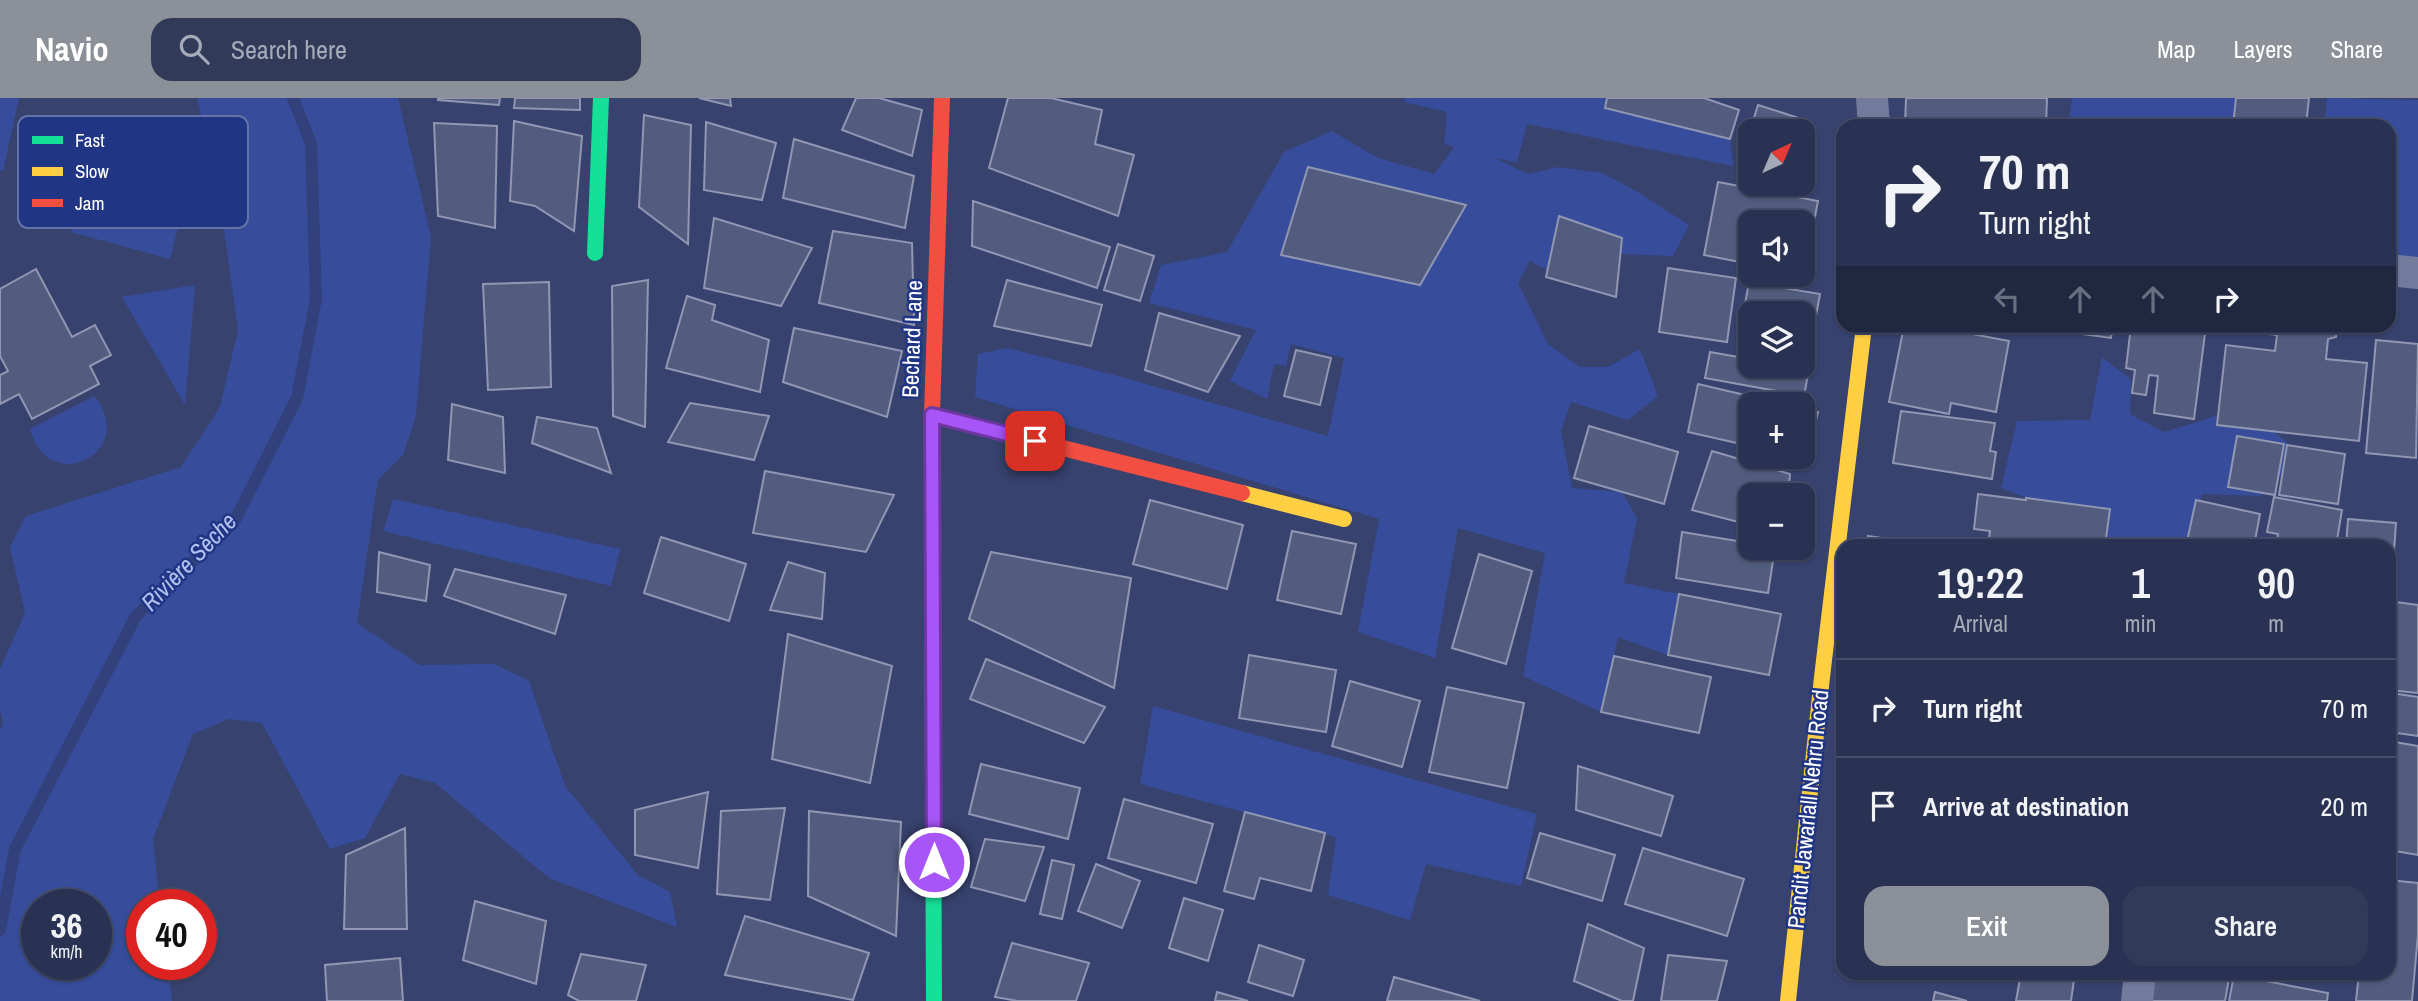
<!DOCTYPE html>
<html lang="en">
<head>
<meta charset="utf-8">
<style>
  body { margin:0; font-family:"Archivo Narrow",sans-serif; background:#313a59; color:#f1f3f6; height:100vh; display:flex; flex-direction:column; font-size:26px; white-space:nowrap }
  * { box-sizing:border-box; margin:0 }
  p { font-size:23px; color:#a5aab8 }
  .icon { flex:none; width:38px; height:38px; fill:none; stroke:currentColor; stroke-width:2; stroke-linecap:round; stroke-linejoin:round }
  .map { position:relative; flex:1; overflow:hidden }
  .panel { position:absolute; left:1836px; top:441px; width:560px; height:441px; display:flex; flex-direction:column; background:#293252; border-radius:21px; box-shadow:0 2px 5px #0004,0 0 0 2px #454d69 }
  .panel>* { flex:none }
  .top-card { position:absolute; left:1836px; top:21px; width:560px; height:214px; border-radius:21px; box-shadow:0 2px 5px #0004,0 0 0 2px #454d69; background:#293252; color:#f1f3f6; overflow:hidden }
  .needle { width:46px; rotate:44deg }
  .tools { position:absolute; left:1738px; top:21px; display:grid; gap:14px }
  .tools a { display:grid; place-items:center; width:77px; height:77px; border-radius:14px; background:#293252; box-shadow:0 2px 5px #0004,0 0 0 2px #454d69; font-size:35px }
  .speed { position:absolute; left:21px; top:791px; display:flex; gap:14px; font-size:35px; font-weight:700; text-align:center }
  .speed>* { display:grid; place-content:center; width:91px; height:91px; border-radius:50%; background:#293252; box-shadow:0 2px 5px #0004,0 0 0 2px #454d69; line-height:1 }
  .speed small { font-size:18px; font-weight:400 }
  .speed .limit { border:10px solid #d22; background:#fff; color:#111 }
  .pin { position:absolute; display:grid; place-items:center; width:60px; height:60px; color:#fff; margin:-30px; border-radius:14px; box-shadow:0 4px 10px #0006 }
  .me { position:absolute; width:77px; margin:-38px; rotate:0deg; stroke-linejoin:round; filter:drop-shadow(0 0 5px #0008) }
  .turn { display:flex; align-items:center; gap:24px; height:147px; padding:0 28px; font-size:32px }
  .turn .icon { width:91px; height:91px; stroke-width:2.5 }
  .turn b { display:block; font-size:49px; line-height:60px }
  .lanes { display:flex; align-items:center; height:66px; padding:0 28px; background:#0003; justify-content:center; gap:35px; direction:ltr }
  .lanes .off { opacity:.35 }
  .eta { display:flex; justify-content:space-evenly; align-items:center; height:119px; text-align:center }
  .eta b { font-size:42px; font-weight:600; line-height:49px }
  .cta { display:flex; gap:14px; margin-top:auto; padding:14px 28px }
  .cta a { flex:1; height:80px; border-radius:21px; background:#8c9099; color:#fff; font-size:28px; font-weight:600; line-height:80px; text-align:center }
  .cta a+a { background:#313a59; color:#f1f3f6 }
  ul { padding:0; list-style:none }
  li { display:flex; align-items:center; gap:21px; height:98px; padding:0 28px; border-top:2px solid #454d69 }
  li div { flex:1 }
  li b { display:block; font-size:26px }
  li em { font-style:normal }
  header { display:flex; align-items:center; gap:42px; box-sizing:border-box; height:98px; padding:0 35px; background:#8c9099; color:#fff }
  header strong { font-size:33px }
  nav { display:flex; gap:38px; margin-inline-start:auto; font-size:24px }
  .search { width:490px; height:63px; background:#313a59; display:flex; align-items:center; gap:18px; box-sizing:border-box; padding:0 24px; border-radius:21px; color:#a5aab8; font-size:26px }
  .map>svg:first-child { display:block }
</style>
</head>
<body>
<header>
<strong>Navio</strong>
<div class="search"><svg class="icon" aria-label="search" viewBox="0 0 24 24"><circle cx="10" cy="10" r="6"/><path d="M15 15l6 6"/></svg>Search here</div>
<nav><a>Map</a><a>Layers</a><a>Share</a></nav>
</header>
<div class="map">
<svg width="2418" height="903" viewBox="0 0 2418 903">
  <rect width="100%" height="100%" fill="#37426e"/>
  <g fill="#374d9c" fill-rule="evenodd">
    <polygon points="0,0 19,0 3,73 0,73"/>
    <path d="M197,0h201l33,139 -15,179 -13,39 -25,25 -21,143 63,42 74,-1 35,17 36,105 73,89 32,17 7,35 -128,-49 -114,-95 -35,-9 -35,64 -35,11 -68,-126 -33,-4 -36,15 -40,105 7,66h-18v59h25l5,37h-172v-270l3,-8 -3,-15v-39l25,-56 -15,-66 16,-31 155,-49 39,-60 18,-77 -21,-151zM37,807h59v59h-59z"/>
    <polygon points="1405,0 1607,0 1606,10 1730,41 1733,68 1527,26 1517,65 1493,59 1528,76 1558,69 1602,75 1636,93 1689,127 1673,158 1621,156 1600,151 1574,187 1530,163 1518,185 1548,246 1580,269 1608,269 1640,251 1658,298 1628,322 1571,304 1561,333 1572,390 1622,394 1637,420 1624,485 1679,496 1668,557 1618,539 1601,614 1523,578 1545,455 1458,430 1435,560 1358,534 1379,421 975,299 978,256 1007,250 1118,278 1328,338 1344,260 1291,246 1286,268 1274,266 1267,301 1230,283 1256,232 1149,205 1161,167 1227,154 1284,54 1332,33 1378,60 1434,76 1454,49 1444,46 1447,14 1404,4"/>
    <polygon points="2072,0 2243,0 2241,28 2069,28"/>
    <polygon points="2327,0 2418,2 2418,175 2389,172 2389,28 2324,28"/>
    <polygon points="82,91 181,117 170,161 71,134"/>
    <polygon points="195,187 185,307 122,199"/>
    <polygon points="2102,259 2131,282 2130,316 2164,334 2204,322 2242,307 2302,357 2260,398 2202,396 2189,448 2109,448 2099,428 2001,390 2017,323 2090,322"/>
    <path d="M94,298c46,55 -45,103 -64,33z"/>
    <polygon points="393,401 620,451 611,488 383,433"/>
    <polygon points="1153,608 1537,716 1521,788 1426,766 1410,822 1328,797 1336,739 1140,686"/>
  </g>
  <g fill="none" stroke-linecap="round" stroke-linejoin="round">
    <polyline stroke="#32417b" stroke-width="12" points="0,832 15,751 136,518 234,424 297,300 316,201 311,46 293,0"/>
  </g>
  <g fill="#525c7e" stroke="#9197b2" stroke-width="2">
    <polygon points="438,0 500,0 499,7 438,2"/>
    <polygon points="515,0 580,0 580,12 514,10"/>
    <polygon points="699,0 730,0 731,8"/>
    <polygon points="856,0 879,0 922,12 912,58 842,32"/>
    <polygon points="1008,0 1051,0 1102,12 1095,46 1134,57 1118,118 989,70"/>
    <polygon points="1607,0 1704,0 1739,12 1730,41 1605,10"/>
    <polygon points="1906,0 2047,0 2046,28 1905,28"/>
    <polygon points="2236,0 2309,0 2306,28 2233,28"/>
    <polygon points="1758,7 1811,24 1813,56 1802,53 1802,33 1750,33 1749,36"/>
    <polygon points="644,17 691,27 688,146 639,109"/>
    <polygon points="514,23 582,38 574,133 535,108 510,103"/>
    <polygon points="706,24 776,45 762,102 704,92"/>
    <polygon points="434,25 497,28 495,130 438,118"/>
    <polygon points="794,41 914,78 905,130 783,100"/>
    <polygon points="1308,69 1466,107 1420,187 1281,157"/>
    <polygon points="1718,84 1818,103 1804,176 1802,124 1750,124 1750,166 1704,157"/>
    <polygon points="973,103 1110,149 1097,190 972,148"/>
    <polygon points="1559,118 1622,140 1616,199 1546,179"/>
    <polygon points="714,120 812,150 781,208 704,190"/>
    <polygon points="833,133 912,145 914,227 819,205"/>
    <polygon points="1118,146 1154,158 1140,203 1104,192"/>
    <polygon points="1668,170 1736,180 1727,244 1659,234"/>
    <polygon points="36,171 72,239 95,227 111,257 90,268 99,286 32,321 19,296 0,306 0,277 8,273 0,258 0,191"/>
    <polygon points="648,182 645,329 613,318 612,188"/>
    <polygon points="1007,182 1102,207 1091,248 994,228"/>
    <polygon points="549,184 551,289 488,292 483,186"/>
    <polygon points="1749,184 1820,196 1810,251 1802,250 1802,215 1750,215 1750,241 1739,239"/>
    <polygon points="687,198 715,207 712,222 769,242 760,294 666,270"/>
    <polygon points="1159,215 1240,238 1208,294 1145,272"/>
    <polygon points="1904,228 1930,228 2009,243 1996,314 1951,305 1949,316 1889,304"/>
    <polygon points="2044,228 2113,228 2111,240 2044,231"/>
    <polygon points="2131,228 2206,228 2194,321 2154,315 2158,278 2149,277 2146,297 2132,295 2135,272 2126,270"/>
    <polygon points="2246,228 2337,228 2336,239 2328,241 2326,261 2367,265 2359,343 2217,327 2226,247 2275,253 2277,237 2245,233"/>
    <polygon points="794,230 902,253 887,319 783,284"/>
    <polygon points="2376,242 2418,246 2416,360 2366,355"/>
    <polygon points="1296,252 1331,260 1320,307 1284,298"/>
    <polygon points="1710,254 1750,261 1750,268 1789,268 1809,271 1804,298 1705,280"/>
    <polygon points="1698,286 1783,306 1750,306 1750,348 1688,334"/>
    <polygon points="690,305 769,318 754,362 668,344"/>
    <polygon points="452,306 503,319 505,375 448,362"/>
    <polygon points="1802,311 1818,314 1806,362 1793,359 1802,359"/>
    <polygon points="1901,313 1995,325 1990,353 1996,354 1992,381 1893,365"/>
    <polygon points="537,319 597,330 611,375 532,345"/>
    <polygon points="1589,328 1678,354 1664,406 1574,380"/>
    <polygon points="2237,338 2284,346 2275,397 2228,389"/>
    <polygon points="2287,347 2345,356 2338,406 2279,397"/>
    <polygon points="1712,353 1790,376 1788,397 1750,397 1750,427 1692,412"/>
    <polygon points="765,373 894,397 866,454 753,435"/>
    <polygon points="1978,396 2026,402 2026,400 2110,411 2105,448 1988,448 1990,433 1974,431"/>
    <polygon points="2274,399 2342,412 2336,448 2276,448 2278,436 2267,434"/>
    <polygon points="1150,402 1243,427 1227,491 1133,466"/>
    <polygon points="2196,402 2260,416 2254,448 2186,448"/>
    <polygon points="2348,421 2396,425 2391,495 2389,495 2389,448 2346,448"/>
    <polygon points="1292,433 1356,446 1341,516 1277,502"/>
    <polygon points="1682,434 1750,445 1750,450 1775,450 1768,495 1676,480"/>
    <polygon points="1868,438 1931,447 1931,448 1867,448"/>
    <polygon points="661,439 746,466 729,523 644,495"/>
    <polygon points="379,454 430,467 426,503 377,494"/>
    <polygon points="991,454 1131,480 1114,590 969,521"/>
    <polygon points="1479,456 1532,473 1506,566 1452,550"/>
    <polygon points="788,464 825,475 822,521 770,512"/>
    <polygon points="455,471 566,497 555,536 444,498"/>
    <polygon points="1679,496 1781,516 1769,577 1668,557"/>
    <polygon points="2389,503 2418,507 2418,595 2389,592 2389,545 2391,546 2393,531 2389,531"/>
    <polygon points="788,536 892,568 870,685 772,661"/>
    <polygon points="1249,557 1336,572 1326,634 1239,620"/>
    <polygon points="1614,558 1711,579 1699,635 1601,614"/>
    <polygon points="986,561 1105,609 1084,645 970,601"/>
    <polygon points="1350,583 1420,603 1402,669 1332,648"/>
    <polygon points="1447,589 1524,605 1507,690 1429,674"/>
    <polygon points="2391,595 2418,599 2418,638 2389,634"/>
    <polygon points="2389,643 2418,648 2418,757 2389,752"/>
    <polygon points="981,666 1080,690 1068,741 969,716"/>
    <polygon points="1578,668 1673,698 1661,738 1576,712"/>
    <polygon points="708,694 698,770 635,757 635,712"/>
    <polygon points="1124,701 1213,726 1196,785 1108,760"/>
    <polygon points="785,710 770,802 717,796 721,713"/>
    <polygon points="809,713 901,724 896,838 808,798"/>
    <polygon points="1245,714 1325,735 1311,793 1260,780 1254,801 1224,793"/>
    <polygon points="405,730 407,831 344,831 346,757"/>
    <polygon points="1540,735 1615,757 1602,803 1527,780"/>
    <polygon points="985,741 1044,749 1025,803 971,789"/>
    <polygon points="1643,750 1744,781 1727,838 1625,806"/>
    <polygon points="1052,762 1074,767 1062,821 1040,816"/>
    <polygon points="1096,766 1140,783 1122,830 1078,813"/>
    <polygon points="2389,782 2418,785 2418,836 2412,903 2356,903 2359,875 2389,875"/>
    <polygon points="1184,800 1223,812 1208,863 1169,850"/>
    <polygon points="475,803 546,823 536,886 463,862"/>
    <polygon points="745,818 869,855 853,902 725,877"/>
    <polygon points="1588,826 1644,850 1633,903 1622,903 1574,883"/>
    <polygon points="1012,845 1089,865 1076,903 1018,903 995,899"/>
    <polygon points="1259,847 1304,862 1293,898 1248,884"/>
    <polygon points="581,856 646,867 636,903 579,903 568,897"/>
    <polygon points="1668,857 1727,863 1717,903 1661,903"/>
    <polygon points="400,860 403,903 327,903 325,867"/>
    <polygon points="2021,875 2075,875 2071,903 2016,903"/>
    <polygon points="2153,875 2230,875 2225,903 2148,903"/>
    <polygon points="2234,877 2328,895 2327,903 2229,903"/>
    <polygon points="1394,879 1480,903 1387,903"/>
    <polygon points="1217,894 1248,903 1215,903"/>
    <polygon points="1935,894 1967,903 1933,903"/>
  </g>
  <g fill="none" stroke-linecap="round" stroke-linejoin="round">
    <g stroke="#727b9c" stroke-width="32">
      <polyline points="1872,0 1874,28"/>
      <polyline points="2389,172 2418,175"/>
      <polyline points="2137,903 2140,875"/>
    </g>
    <g stroke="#16e098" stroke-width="16">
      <polyline points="595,155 601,0"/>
      <polyline points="932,435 934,903"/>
    </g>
    <g stroke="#ffcf43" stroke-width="16">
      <polyline points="1242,395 1344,421"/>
      <polyline points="1788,903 1822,579 1864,228"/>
    </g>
    <g stroke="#f24e42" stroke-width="16">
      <polyline points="932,317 1242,395"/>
      <polyline points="932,435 932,317 942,0"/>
    </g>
  </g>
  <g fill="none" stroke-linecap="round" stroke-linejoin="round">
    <defs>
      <polyline id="route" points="934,764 932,317 1035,343"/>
    </defs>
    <use href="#route" stroke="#6d37a1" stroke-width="18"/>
    <use href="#route" stroke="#a855f7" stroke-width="12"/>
  </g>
  <g text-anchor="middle" stroke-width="5" stroke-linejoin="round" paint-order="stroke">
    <g font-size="23" fill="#fff" stroke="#203584">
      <text transform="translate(912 241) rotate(-88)" y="8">Bechard Lane</text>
      <text transform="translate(1808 711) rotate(-84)" y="8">Pandit Jawarlall Nehru Road</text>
    </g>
    <g font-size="24" font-style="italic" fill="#b3c1f0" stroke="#203584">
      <text transform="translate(189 464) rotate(-46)" y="8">Rivière Sèche</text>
    </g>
  </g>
  <rect x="18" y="18" width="230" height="112" rx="10" fill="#203584" stroke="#6372a9" stroke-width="2"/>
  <rect x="32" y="38" width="31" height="8" fill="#16e098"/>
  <rect x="32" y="69" width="31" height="9" fill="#ffcf43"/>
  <rect x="32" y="101" width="31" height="8" fill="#f24e42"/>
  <g font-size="19" fill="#fff">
    <text x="75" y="49">Fast</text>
    <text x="75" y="80">Slow</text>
    <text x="75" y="112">Jam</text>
  </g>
</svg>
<div class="tools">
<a><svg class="needle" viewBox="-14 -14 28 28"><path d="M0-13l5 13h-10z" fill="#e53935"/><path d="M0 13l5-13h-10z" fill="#a5aab8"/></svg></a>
<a><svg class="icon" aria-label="sound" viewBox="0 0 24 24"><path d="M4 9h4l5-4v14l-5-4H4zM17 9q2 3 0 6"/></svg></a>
<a><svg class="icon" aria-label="layers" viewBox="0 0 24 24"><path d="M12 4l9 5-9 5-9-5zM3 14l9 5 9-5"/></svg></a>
<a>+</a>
<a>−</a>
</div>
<div class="speed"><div>36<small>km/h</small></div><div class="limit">40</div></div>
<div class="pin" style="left:1035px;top:343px;background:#d93025"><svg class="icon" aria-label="arrive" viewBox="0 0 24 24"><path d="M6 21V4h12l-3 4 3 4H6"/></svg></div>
<svg class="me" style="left:934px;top:764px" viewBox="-20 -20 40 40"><circle r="17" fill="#a855f7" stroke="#fff" stroke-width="3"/><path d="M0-11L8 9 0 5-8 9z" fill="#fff"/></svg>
<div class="top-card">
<div class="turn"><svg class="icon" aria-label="right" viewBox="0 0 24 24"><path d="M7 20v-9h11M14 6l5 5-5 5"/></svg><div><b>70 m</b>Turn right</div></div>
<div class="lanes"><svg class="icon off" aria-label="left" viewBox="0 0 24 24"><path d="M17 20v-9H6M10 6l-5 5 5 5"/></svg><svg class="icon off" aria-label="ahead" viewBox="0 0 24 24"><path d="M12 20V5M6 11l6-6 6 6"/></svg><svg class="icon off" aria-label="ahead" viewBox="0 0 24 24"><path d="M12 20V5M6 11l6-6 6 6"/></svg><svg class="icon" aria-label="right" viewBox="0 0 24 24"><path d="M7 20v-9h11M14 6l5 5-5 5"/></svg></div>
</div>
<section class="panel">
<div class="eta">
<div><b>19:22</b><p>Arrival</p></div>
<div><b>1</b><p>min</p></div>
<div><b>90</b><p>m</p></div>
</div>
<ul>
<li><svg class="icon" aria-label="right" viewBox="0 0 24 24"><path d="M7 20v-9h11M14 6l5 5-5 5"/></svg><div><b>Turn right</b></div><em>70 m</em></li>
<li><svg class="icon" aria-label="arrive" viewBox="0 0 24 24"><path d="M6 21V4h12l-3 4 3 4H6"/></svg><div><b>Arrive at destination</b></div><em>20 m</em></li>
</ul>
<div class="cta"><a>Exit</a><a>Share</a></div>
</section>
</div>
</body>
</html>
